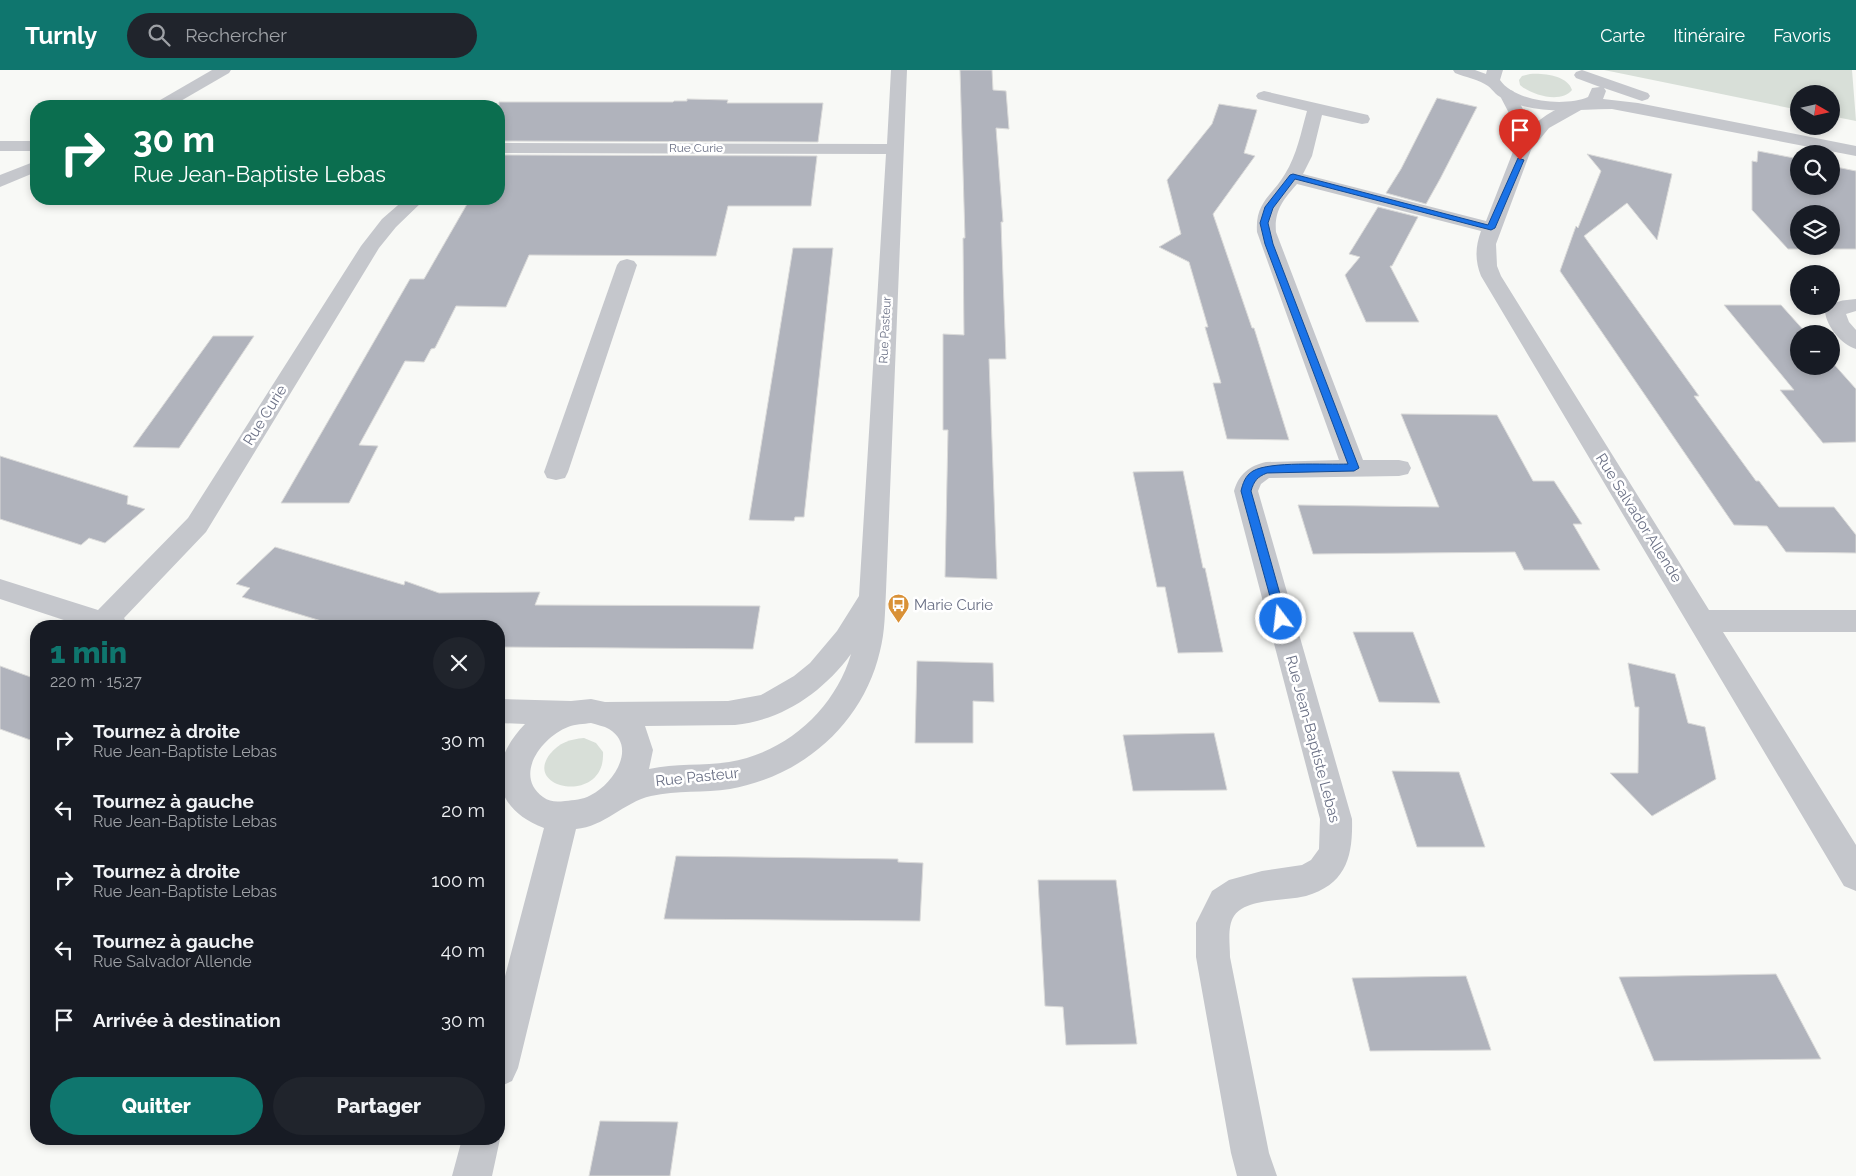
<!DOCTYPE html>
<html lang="fr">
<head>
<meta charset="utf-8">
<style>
  body { margin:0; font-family:Raleway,sans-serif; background:#20242c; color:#f1f3f6; height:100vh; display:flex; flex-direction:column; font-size:19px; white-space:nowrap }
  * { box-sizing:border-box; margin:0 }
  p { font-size:16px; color:#9ea1a6 }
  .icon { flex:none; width:28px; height:28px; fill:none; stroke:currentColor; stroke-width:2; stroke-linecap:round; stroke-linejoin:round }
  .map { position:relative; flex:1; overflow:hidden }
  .drawer { position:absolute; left:30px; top:550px; width:475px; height:525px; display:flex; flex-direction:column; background:#171b24; border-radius:20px; box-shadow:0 2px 8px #0003 }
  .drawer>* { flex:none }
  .top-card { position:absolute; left:30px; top:30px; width:475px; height:105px; border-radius:20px; box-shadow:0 2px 8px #0003; background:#0b6e4f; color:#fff; overflow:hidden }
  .needle { width:32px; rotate:99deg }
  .buttons { position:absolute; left:1790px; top:15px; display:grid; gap:10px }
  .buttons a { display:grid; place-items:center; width:50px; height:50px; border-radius:50%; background:#171b24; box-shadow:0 2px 8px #0003; font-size:25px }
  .pin { position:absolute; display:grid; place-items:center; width:42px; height:42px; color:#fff; margin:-51px -21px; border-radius:50% 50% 50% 0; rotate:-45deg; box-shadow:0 0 5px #0007 }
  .pin .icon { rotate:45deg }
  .me { position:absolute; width:55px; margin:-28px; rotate:345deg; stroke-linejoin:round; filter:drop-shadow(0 0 4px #0008) }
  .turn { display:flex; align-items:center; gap:18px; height:105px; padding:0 20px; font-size:22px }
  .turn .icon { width:65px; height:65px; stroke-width:2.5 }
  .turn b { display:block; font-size:35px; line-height:42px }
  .round { display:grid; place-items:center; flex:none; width:52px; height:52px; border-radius:26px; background:#20242c }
  .headline { display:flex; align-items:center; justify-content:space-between; height:85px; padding:0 20px }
  h1 { font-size:30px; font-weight:800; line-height:38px; color:#0f766e }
  .action { display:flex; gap:10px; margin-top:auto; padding:10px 20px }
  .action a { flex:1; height:58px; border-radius:30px; background:#0f766e; color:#fff; font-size:20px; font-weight:800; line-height:58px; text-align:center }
  .action a+a { background:#20242c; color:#f1f3f6 }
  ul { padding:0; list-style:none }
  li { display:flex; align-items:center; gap:15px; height:70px; padding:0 20px }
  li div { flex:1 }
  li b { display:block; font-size:19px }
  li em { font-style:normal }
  header { display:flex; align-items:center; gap:30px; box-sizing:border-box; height:70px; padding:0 25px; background:#0f766e; color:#fff }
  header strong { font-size:24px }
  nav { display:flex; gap:28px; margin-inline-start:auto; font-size:18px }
  .search { width:350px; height:45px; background:#20242c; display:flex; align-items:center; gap:12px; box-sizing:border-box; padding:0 18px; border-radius:28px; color:#9ea1a6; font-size:19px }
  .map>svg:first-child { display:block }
</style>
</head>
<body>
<header>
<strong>Turnly</strong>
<div class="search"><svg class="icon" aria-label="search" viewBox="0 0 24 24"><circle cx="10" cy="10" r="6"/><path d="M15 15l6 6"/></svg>Rechercher</div>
<nav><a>Carte</a><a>Itinéraire</a><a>Favoris</a></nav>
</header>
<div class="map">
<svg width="1856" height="1106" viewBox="0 0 1856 1106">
  <rect width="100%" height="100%" fill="#f8f9f6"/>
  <g fill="#d8dfd8">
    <polygon points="1604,0 1852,0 1856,51 1831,46 1831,24 1799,24 1799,40"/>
    <path d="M1530,4c13,-1 37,1 42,16 -11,14 -41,5 -52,-5l-1,-5 3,-4z"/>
    <path d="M584,668l12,5 7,9c3,53 -81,38 -53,2 9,-11 20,-15 34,-16z"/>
  </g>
  <g fill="#b0b3bc" stroke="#dadad9" fill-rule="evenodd">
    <polygon points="960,0 992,0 993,20 1006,21 1009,59 996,58 1003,152 1001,152 1006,289 989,289 997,509 945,507 948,360 943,360 943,264 964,265 963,168 965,168"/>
    <polygon points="1437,28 1477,37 1440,109 1426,134 1386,123 1401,99"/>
    <polygon points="687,29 728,30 727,33 823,33 818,72 499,71 499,32 673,32 674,31 687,31"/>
    <polygon points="1219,34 1257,40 1244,83 1255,86 1213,144 1252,258 1254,258 1289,370 1227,369 1213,313 1221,313 1205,257 1208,257 1189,192 1159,177 1181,164 1167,110 1212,54"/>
    <path d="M1758,81l41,8v27h32v-20l25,5v78h-68l-36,-39v-49l5,1zM1799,144h32v32h-32z"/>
    <polygon points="1587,84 1672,104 1657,170 1627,133 1584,166 1699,326 1694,326 1756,411 1759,411 1779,437 1834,437 1856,465 1856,483 1786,482 1767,456 1734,455 1560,201 1576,156 1578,158 1601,101"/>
    <polygon points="499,85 817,86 811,136 728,136 716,186 529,185 506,237 456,236 435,278 431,279 424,292 405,291 359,375 378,376 349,433 281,433 410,209 424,209 470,129 499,129"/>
    <polygon points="1378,137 1418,147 1392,196 1390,196 1419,252 1366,252 1345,205 1360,187 1349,184"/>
    <polygon points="793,178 833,178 804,447 795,447 794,451 749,450"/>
    <polygon points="1724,235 1781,235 1807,264 1799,264 1799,296 1831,296 1831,291 1856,319 1856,372 1823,373 1780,320 1794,320"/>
    <polygon points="213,266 254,266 179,378 133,377"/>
    <polygon points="1401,344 1497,345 1533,411 1554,411 1582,454 1573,454 1600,500 1524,500 1515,482 1313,484 1298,435 1439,437"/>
    <polygon points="0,386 128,426 127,434 145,439 105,473 89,468 81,475 0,449"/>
    <polygon points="1183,401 1203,498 1205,498 1223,582 1178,583 1165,517 1157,517 1133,402"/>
    <polygon points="275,477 404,515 405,511 439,523 540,522 535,535 760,536 753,579 499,577 499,556 338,556 242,527 250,518 236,514"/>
    <polygon points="1353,562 1413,562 1440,633 1379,632"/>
    <polygon points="917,591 993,593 994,632 973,631 973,673 915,673"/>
    <polygon points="1628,593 1675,604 1688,653 1705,657 1716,709 1652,746 1610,703 1638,703 1639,637 1635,637"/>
    <polygon points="0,596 36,609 36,672 0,659"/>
    <polygon points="1214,663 1227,720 1133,721 1123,665"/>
    <polygon points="1392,701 1459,702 1485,777 1417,777"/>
    <polygon points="676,786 898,789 898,792 923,793 920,851 664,849"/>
    <polygon points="1038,810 1116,810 1137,974 1066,975 1063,937 1045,936"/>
    <polygon points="1776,904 1821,989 1654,991 1619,907"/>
    <polygon points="1466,906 1491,980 1370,981 1352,908"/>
    <polygon points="600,1051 678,1052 670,1106 589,1106"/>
  </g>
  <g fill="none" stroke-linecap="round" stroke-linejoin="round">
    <polygon fill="#c5c7cc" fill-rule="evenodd" points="627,189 634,191 637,195 568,402 565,408 556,410 547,408 544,402 617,195 620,191"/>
    <g fill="#c5c7cc" fill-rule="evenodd">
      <polygon points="212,0 231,0 229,3 172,36 153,36 155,33"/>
      <path d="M891,0h16l-21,521c-1,20 -1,41 -6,60 -17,73 -77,125 -150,138 -26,4 -53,1 -79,7 -27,6 -47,31 -75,33l-58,239 -6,13 -13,6v-88l45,-171c-53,-20 -57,-65 -19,-104l-26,-1v-24l72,2 20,-2 14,3 123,-1 33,-6 33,-19 16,-13 27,-32 22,-35 27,-442 -387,-1v-10l388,1zM851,584c-16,55 -65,99 -122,108 -26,4 -54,1 -80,7l4,-19 -8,-24 90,-1c48,-5 88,-33 116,-71zM591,653c6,2 13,3 18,6 29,18 4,55 -18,66 -9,5 -17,5 -26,6 -9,1 -15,1 -22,-4 -30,-22 -1,-60 25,-70 7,-3 16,-3 23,-4z"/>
      <path d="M1507,19l6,2 2,3 12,23 2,13c9,-11 37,-30 52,-26l2,3 -2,3 -32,18 -18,22 -35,94 1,22 4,10 208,334h147v22h-133l133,213v46l-12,-5 -363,-610c-6,-15 -6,-29 0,-45l-184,-47c-13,15 -23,26 -21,48l87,228h36l9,2 3,6 -3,6 -9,2 -130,2 -8,6 -3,7 94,328c1,38 -6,65 -46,77 -16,4 -33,3 -49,7 -8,2 -18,5 -23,13 -7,11 -4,28 -4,41l39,196 8,23h-40l-6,-23 -35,-196v-34l16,-32 17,-11 33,-9 40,-6 9,-5 8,-11 1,-30 -86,-328c5,-17 15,-25 32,-29l73,-2 -82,-228c-2,-30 15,-36 28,-58 12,-19 16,-42 22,-63l-49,-12 -2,-3 2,-3 6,-2 104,24 2,4 -2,4 -6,1 -40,-9 -10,41 -9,18 183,47 28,-72 -3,-32 -12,-23 2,-3z"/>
      <rect x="0" y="71" width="36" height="10"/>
      <polygon points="36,91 36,102 0,117 0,105"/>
      <polygon points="405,129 425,129 396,157 379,178 206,462 124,548 129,556 82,556 0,529 0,509 98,540 188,448 361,176 382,149"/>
      <path d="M1856,229v12l-10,3 3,8 7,8v19c-14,-4 -30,-23 -31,-38 6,-10 19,-11 31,-12z"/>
      <polygon points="499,1065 500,1069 492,1106 452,1106 462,1069 499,1069"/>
    </g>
    <path fill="#c5c7cc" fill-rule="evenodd" d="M1453,0h22l11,4 1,-4h16l-3,10c15,22 65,27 88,17l4,-9 8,-1 -24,-9 -2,-3 2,-3 6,-2 66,23 2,3 -2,3 -6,2 -38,-13 2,3 -3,8 35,4 218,43v10l-244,-47c-38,0 -70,7 -106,-9 -10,-4 -12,-9 -18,-14 -8,-6 -23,-9 -33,-13z"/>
  </g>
  <path fill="#1a73e8" stroke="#114b97" d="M1518,88l6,2 -29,68 -4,2 -196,-51 -22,29 -5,15 5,21 86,224 -5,3 -87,2c-10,4 -13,8 -16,18l36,128 -6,4 -4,-1 -36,-131c2,-8 4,-15 12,-20 17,-10 73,-6 95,-7l-83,-220 -5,-21 5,-16 25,-32 3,-1 195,51z"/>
  <defs>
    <symbol id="bus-pin" viewBox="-11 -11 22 30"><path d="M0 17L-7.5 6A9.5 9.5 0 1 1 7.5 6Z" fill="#d99136" stroke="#fff"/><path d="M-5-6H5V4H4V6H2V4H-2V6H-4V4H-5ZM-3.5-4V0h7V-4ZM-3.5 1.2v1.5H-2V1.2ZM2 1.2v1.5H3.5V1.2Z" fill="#fff"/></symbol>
  </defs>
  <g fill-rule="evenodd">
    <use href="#bus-pin" x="886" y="522" width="25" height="34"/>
  </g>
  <g text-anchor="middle" stroke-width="5" stroke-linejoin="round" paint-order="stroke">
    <g font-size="12" fill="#6a7085" stroke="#fff">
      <text x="696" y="82">Rue Curie</text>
      <text transform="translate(885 260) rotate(-87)" y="4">Rue Pasteur</text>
    </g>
    <g font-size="15" fill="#6a7085" stroke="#fff">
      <text transform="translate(265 345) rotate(-58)" y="5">Rue Curie</text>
      <text transform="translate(1639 448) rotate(58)" y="5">Rue Salvador Allende</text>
      <text transform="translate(1313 669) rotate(75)" y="5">Rue Jean-Baptiste Lebas</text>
      <text transform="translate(697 707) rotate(-6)" y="5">Rue Pasteur</text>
    </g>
    <g font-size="15" fill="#6a7085" stroke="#fff" text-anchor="start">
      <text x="914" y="540">Marie Curie</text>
    </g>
  </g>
</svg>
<div class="buttons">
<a><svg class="needle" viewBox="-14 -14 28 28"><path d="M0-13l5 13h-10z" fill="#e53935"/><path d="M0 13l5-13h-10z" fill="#9ea1a6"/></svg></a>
<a><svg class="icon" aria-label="search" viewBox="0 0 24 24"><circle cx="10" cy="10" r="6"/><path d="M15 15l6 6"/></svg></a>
<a><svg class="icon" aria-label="layers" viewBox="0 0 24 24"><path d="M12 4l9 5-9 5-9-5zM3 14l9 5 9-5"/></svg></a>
<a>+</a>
<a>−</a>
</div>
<div class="pin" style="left:1520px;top:90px;background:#d93025"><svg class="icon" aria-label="arrive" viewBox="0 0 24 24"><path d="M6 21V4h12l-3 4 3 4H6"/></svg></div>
<svg class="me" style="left:1281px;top:549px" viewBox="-20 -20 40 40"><circle r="17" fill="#1a73e8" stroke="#fff" stroke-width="3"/><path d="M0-11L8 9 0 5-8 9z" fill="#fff"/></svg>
<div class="top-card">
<div class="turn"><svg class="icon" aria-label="right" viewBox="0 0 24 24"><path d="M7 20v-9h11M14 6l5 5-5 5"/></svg><div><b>30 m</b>Rue Jean-Baptiste Lebas</div></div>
</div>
<section class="drawer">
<div class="headline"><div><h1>1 min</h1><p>220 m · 15:27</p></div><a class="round"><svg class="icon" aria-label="close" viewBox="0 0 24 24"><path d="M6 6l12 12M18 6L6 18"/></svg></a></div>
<ul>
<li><svg class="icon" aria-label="right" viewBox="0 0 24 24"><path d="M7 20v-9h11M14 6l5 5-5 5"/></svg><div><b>Tournez à droite</b><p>Rue Jean-Baptiste Lebas</p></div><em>30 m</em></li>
<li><svg class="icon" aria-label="left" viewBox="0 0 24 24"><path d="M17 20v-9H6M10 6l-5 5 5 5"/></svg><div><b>Tournez à gauche</b><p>Rue Jean-Baptiste Lebas</p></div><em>20 m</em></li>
<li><svg class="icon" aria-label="right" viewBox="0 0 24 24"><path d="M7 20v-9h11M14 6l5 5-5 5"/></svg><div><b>Tournez à droite</b><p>Rue Jean-Baptiste Lebas</p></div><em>100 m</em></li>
<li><svg class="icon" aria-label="left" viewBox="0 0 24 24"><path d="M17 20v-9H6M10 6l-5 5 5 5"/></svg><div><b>Tournez à gauche</b><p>Rue Salvador Allende</p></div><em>40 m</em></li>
<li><svg class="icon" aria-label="arrive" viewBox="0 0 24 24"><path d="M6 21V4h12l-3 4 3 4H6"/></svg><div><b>Arrivée à destination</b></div><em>30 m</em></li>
</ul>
<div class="action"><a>Quitter</a><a>Partager</a></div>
</section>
</div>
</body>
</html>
